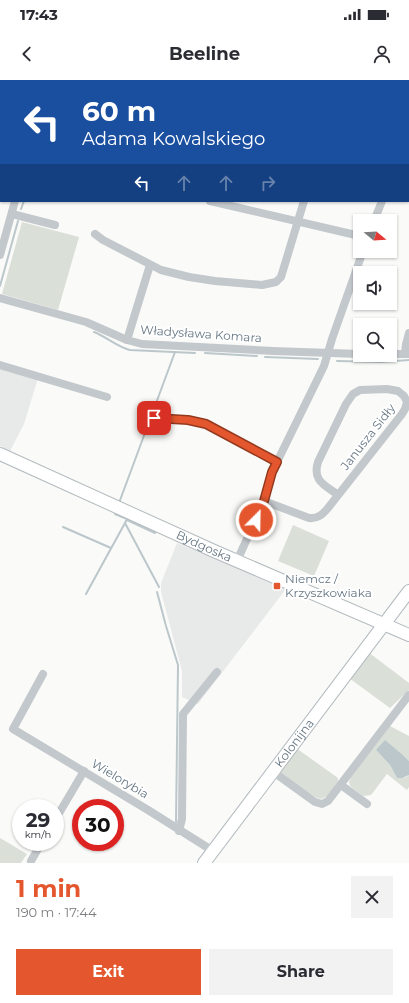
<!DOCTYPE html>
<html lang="en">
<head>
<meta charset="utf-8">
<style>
  body { margin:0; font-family:Montserrat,sans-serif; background:#f2f2f3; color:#2b2b33; height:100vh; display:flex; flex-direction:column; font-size:15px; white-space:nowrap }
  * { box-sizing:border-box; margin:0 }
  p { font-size:13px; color:#7c7c81 }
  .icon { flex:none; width:22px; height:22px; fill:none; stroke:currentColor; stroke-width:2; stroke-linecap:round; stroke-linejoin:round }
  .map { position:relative; height:783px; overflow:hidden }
  .side { display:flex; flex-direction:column; background:#fff; flex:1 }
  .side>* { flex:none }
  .hud { position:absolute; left:0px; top:0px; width:409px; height:122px; box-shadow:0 1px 3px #0004; background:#1a4fa0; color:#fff; overflow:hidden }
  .needle { width:26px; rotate:108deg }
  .buttons { position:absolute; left:353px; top:134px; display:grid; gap:8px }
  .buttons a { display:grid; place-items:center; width:44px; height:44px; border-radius:0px; background:#fff; box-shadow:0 1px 3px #0004; font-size:20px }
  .speed { position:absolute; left:12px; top:719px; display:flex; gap:8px; font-size:20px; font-weight:700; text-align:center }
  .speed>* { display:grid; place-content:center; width:52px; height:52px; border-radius:50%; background:#fff; box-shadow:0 1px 3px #0004; line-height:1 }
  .speed small { font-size:10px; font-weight:400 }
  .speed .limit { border:6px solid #d22; background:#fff; color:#111 }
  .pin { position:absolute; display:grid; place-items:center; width:34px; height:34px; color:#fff; margin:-17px; border-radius:8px; box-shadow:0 2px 6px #0006 }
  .me { position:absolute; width:44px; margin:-22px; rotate:23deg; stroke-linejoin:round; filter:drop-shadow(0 0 3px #0008) }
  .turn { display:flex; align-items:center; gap:14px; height:84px; padding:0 16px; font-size:18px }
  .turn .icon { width:52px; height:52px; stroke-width:2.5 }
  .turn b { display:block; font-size:28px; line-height:34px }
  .lanes { display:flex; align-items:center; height:38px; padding:0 16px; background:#0003; justify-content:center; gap:20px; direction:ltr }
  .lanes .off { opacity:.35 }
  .round { display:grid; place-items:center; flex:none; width:42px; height:42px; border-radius:0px; background:#f2f2f3 }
  .headline { display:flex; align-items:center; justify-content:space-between; height:68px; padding:0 16px }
  h1 { font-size:24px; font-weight:700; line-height:30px; color:#e4572e }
  .button { display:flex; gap:8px; margin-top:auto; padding:8px 16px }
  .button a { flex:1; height:46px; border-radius:0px; background:#e4572e; color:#fff; font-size:16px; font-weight:700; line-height:46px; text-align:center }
  .button a+a { background:#f2f2f3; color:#2b2b33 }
  .status { display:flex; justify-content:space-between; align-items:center; height:28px; padding:0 20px; background:#fff; direction:ltr }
  .status svg { height:11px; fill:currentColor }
  header { display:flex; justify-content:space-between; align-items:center; height:52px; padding:0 16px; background:#fff; font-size:18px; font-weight:700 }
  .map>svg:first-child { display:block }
</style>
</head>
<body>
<div class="status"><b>17:43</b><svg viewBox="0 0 49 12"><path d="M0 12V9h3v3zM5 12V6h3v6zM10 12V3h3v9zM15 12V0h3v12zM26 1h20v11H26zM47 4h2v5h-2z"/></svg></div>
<header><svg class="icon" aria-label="back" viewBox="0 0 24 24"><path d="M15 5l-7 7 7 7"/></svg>Beeline<svg class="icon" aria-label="person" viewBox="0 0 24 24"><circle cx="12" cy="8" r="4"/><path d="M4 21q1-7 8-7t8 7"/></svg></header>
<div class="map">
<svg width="409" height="783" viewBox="0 0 409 783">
  <rect width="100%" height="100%" fill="#fafaf8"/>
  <g fill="#e8e9e9">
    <polygon points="0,288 38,298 24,344 10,371 0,366"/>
    <polygon points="177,463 286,509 198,624 182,617 182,591 161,512 161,503"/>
  </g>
  <g fill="#dadfd7">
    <polygon points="22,142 79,157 58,230 2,214"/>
    <polygon points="293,445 329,461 314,496 278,481"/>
    <polygon points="368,572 409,603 409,610 390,628 349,598"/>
    <polygon points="390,646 409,656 409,681 405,677 376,670 390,685 397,698 406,697 409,695 409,707 407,710 387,694 371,715 363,716 350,706 349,702 351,697"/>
    <path d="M296,668l42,30v3c-5,7 -11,21 -21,17l-37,-24v-4z"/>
    <polygon points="0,758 27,774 21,783 0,783"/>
  </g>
  <polygon fill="#bbc7cb" points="385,660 405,677 409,681 409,695 402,698 397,698 390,685 376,670"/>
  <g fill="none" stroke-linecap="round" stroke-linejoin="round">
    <g stroke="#bbc7cb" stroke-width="2">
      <polyline points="38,0 38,1"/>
      <polyline points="21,129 24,121"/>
      <polyline points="0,206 18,141"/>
      <path d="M94,252c13,5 23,15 36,18l65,3"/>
      <polyline points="205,273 257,276"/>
      <polyline points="265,277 318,279"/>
      <polyline points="337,281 381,282 409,280"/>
      <polyline points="119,423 175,272"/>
      <polyline points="115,434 127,439 125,443 159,507"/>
      <polyline points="127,440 155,453"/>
      <polyline points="63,447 111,468"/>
      <polyline points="157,512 166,546 178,585 176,742"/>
      <polyline points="86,514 125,443"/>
    </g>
    <defs>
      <g id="secondary">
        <path id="s1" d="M0,374l214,97 195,84"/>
        <path id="s2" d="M204,783l205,-272"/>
      </g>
    </defs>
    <use href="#secondary" stroke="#b3babf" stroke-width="14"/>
    <g stroke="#c3c8cc" stroke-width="8">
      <polyline points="46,0 46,1"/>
      <polyline points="378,0 380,1"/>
      <polyline points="106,1 107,0"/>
      <polyline points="229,1 229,0"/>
      <polyline points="408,14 409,15"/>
      <polyline points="408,55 409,53"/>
      <polyline points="408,109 409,109"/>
      <polyline points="210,121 360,156"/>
      <polyline points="12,134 55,145"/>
      <polyline points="374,141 382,121"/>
      <polyline points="95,154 103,160 161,190 189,197 215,201 262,205 276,202 281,197 304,121"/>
      <polyline points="0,175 15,121"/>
      <polyline points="0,218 86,242 127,260 142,264 273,271 360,274"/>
      <polyline points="127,260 150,185"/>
      <polyline points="390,274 409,274"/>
      <polyline points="405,274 406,264 409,253"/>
      <polyline points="0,285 107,317"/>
      <polyline points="154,338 188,340 206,344 277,382"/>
      <path d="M264,421l45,17c9,1 14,-4 19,-10l74,-94 3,-5 2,-7 -3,-6 -6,-5 -11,-2 -27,1 -7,4 -7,10 -28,58c-6,19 7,23 20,33"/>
      <polyline points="237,481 264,421 272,392 277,382 324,286 332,259 363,171"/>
      <polyline points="43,594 13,649 148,730 213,771"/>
      <polyline points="272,691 315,722 322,724 328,721 409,615"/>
      <polyline points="341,705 367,724"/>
      <polyline points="55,740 84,691"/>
      <polyline points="179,751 182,739 183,634 217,592"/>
      <polyline points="31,781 42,762"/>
    </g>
    <use href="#secondary" stroke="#fff" stroke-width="12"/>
  </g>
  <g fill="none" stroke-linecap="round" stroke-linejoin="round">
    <defs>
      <polyline id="route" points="154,338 188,340 206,344 277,382 272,392 264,421 256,440"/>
    </defs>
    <use href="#route" stroke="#94391e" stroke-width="10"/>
    <use href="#route" stroke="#e4572e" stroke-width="7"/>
  </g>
  <rect fill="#e4572e" stroke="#fff" stroke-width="1.5" x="273" y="502" width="8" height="8" rx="2"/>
  <g text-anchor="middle" stroke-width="4" stroke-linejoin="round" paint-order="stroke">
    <g font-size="12" fill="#657683" stroke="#fff">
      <text transform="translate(201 254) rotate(4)" y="4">Władysława Komara</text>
      <text transform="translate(368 357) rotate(-52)" y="4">Janusza Sidły</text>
      <text dy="4" stroke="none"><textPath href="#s1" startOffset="224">Bydgoska</textPath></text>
      <text dy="4" stroke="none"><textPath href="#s2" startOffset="150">Kolonijna</textPath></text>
      <text transform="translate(120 699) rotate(31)" y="4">Wielorybia</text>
    </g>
    <g font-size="12" fill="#657683" stroke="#fff" text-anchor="start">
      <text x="285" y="503">Niemcz /<tspan x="285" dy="14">Krzyszkowiaka</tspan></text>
    </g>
  </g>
</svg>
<div class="buttons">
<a><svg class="needle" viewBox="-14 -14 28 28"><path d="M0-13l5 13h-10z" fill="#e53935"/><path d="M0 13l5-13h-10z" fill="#7c7c81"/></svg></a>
<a><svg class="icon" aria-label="sound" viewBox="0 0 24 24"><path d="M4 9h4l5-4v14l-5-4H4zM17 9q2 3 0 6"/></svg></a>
<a><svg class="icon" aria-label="search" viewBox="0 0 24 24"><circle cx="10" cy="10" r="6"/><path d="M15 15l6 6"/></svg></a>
</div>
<div class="speed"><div>29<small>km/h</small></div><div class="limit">30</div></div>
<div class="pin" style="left:154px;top:338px;background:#d93025"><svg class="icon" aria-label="arrive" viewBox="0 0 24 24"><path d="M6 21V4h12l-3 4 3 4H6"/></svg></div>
<svg class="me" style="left:256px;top:440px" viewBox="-20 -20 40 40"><circle r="17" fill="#e4572e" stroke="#fff" stroke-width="3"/><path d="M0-11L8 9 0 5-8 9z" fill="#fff"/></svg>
<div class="hud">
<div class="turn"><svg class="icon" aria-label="left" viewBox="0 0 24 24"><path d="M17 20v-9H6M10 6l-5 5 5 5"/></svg><div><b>60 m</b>Adama Kowalskiego</div></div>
<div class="lanes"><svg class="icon" aria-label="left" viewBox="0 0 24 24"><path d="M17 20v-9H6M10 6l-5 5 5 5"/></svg><svg class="icon off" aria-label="ahead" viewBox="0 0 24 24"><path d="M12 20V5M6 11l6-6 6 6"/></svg><svg class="icon off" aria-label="ahead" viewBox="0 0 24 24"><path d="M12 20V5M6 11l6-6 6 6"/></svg><svg class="icon off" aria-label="right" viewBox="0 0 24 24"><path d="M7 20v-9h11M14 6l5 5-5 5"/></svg></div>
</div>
</div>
<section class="side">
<div class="headline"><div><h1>1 min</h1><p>190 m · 17:44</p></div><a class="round"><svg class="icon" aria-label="close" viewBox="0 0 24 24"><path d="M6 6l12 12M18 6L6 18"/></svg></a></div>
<div class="button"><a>Exit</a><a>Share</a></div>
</section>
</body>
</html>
